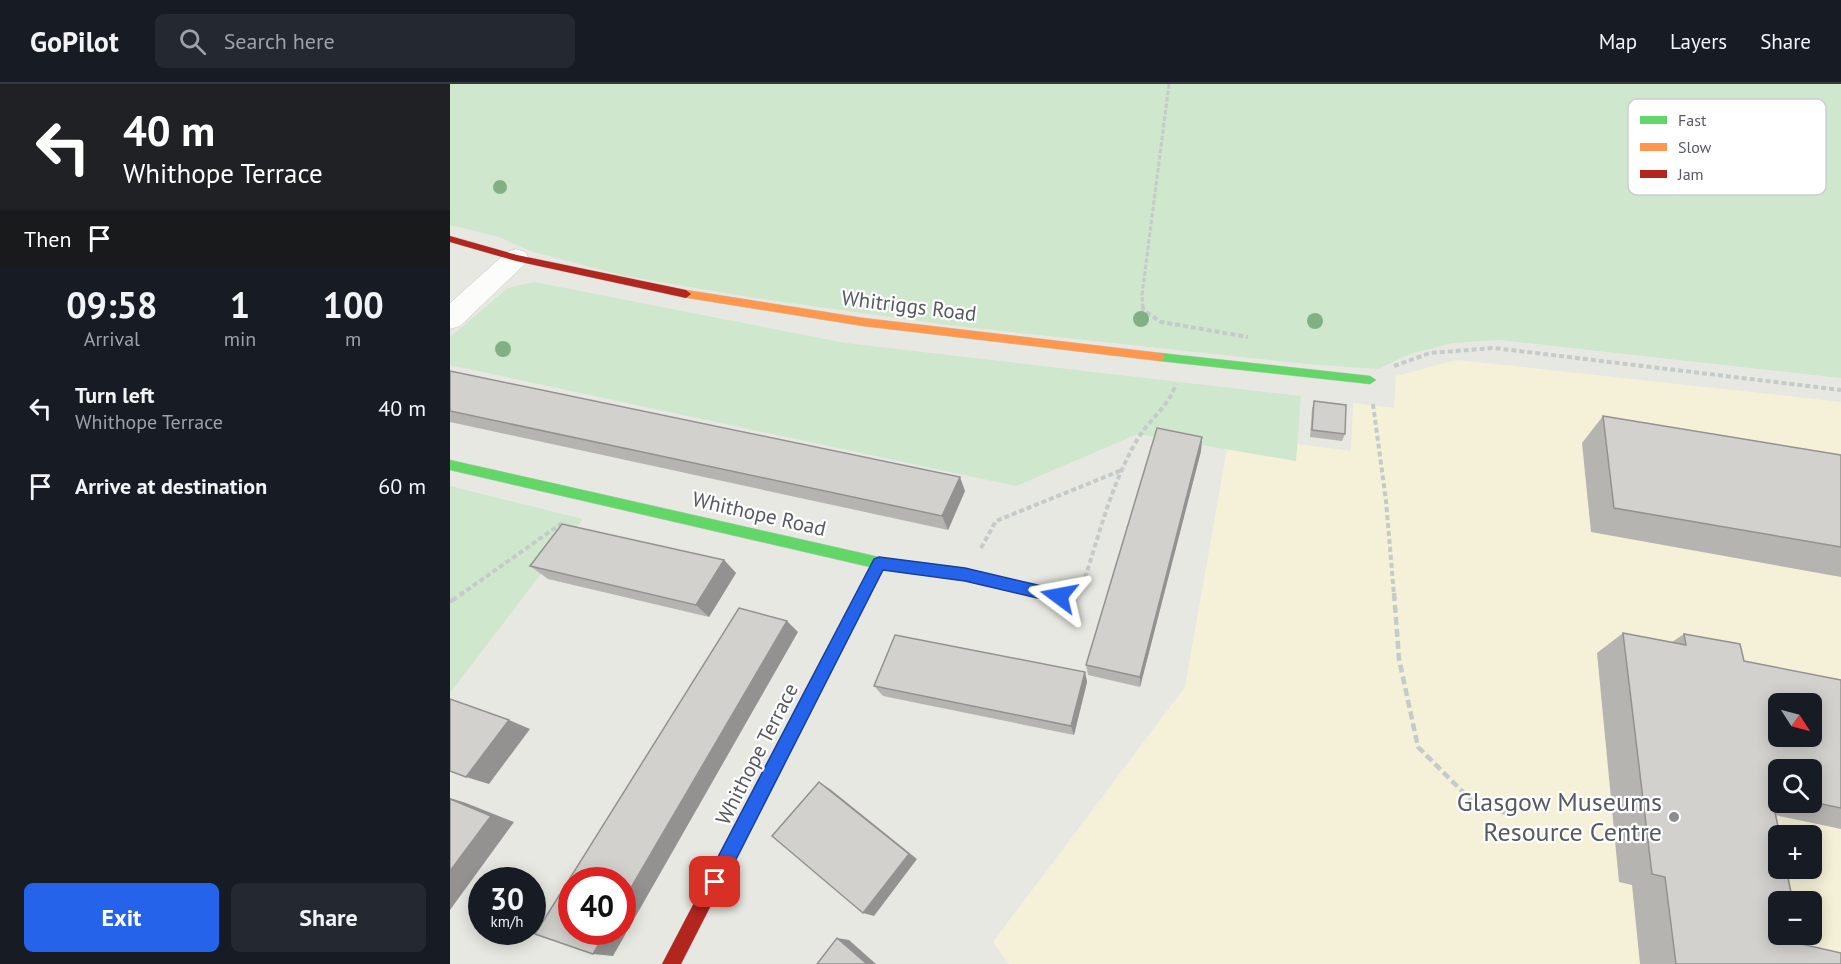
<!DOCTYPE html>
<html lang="en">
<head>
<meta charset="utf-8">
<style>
  body { margin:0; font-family:"PT Sans",sans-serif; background:#242831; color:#f1f3f6; height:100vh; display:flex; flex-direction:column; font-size:22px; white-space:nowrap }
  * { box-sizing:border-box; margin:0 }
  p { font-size:20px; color:#9ea1a6 }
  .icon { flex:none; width:33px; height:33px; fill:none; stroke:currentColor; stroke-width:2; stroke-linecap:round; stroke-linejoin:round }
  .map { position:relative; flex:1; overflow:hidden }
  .side { display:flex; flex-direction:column; background:#171b24; width:450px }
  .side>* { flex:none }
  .banner { background:#202124; color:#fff; overflow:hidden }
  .needle { width:39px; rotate:126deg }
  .buttons { position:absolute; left:1318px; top:609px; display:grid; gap:12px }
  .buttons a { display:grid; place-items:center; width:54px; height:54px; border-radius:9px; background:#171b24; box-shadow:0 3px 15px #0003; font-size:30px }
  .speed { position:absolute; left:18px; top:783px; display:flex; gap:12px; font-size:30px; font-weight:700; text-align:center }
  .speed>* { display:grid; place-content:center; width:78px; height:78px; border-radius:50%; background:#171b24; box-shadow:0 3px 15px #0003; line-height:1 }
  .speed small { font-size:15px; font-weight:400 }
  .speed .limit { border:9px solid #d22; background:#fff; color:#111 }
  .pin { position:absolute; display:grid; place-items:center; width:51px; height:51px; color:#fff; margin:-26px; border-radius:12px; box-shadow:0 3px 9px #0006 }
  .me { position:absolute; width:66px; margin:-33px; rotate:283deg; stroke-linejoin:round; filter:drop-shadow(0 0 4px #0008) }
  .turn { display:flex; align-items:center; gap:21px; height:126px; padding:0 24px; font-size:27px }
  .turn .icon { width:78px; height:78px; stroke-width:2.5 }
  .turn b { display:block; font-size:42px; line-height:51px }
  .then { display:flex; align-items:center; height:57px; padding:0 24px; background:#0003; gap:12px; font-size:22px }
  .eta { display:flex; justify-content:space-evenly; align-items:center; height:102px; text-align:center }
  .eta b { font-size:36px; font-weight:700; line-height:42px }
  .button { display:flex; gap:12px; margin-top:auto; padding:12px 24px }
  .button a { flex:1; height:69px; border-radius:9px; background:#2563eb; color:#fff; font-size:24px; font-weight:700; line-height:69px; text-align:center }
  .button a+a { background:#242831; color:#f1f3f6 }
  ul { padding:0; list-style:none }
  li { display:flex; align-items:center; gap:18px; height:78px; padding:0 24px }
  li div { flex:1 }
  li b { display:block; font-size:22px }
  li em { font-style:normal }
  header { display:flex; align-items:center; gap:36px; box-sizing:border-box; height:84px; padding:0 30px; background:#171b24; border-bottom:2px solid #363941 }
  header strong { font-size:28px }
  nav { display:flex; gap:33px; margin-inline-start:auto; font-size:21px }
  .search { width:420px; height:54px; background:#242831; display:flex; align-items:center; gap:15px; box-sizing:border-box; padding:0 21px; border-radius:9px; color:#9ea1a6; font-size:22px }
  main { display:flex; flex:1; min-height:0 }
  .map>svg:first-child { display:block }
</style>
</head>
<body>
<header>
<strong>GoPilot</strong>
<div class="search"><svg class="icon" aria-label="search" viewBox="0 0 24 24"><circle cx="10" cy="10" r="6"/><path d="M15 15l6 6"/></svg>Search here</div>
<nav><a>Map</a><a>Layers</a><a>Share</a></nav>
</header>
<main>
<section class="side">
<div class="banner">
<div class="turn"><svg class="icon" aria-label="left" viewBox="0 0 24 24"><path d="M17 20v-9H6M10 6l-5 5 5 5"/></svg><div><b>40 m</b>Whithope Terrace</div></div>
<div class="then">Then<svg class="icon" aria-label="arrive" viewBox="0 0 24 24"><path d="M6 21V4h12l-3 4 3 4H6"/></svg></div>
</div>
<div class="eta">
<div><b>09:58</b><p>Arrival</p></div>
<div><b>1</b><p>min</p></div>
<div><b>100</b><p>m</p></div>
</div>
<ul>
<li><svg class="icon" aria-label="left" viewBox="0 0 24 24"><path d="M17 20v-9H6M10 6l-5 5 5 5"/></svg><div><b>Turn left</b><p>Whithope Terrace</p></div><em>40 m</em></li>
<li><svg class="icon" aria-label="arrive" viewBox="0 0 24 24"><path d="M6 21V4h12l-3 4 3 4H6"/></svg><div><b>Arrive at destination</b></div><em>60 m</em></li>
</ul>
<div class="button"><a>Exit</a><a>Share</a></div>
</section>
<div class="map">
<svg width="1391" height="880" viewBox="0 0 1391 880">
  <rect width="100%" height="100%" fill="#e8e8e2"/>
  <path fill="#f5f1d8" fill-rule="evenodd" d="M1007,276l384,42v562h-832l-16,-22 192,-255 42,-238 68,11 2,-16 54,7 2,-48 41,5 2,-32zM1329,620h33v32h-33zM1329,686h33v32h-33zM1329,752h33v32h-33zM1329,818h33v32h-33z"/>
  <g fill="#cee7cd">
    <polygon points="0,0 1391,0 1391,294 1050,256 1003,259 960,270 928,285 856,280 505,242 305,214 175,192 80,167 49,153 0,141"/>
    <polygon points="84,198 395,259 851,312 846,377 688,350 566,402 0,281 0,253 58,204"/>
    <polygon points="0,402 133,435 0,609"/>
  </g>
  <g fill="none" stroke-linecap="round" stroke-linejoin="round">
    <defs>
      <polygon id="street" points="66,165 75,168 79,174 75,180 10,242 0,245 0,219 57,168"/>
      <g id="fast">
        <polygon points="710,269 920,292 926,296 920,300 710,277 704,273"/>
        <polygon points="0,376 429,473 474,479 479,481 481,485 479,489 474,491 433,486 389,571 384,573 379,571 377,566 420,483 0,386"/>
      </g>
      <polygon id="slow" points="236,206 413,234 710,269 716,273 710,277 413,242 232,213 232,207"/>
      <g id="jam">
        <polygon points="0,152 67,171 236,206 241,210 236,214 66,177 0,158"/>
        <polygon points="474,479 515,485 609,506 614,507 616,512 614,517 609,518 515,497 474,491 469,489 467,485 469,481"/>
        <polygon points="384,559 389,561 391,566 389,571 231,880 212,880 379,561"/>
      </g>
    </defs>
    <use href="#street" stroke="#c4c4c4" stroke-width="1"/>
    <use href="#fast" stroke="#c4c5c4" stroke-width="1"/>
    <use href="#slow" stroke="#c4c5c4" stroke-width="1"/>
    <use href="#jam" stroke="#c4c5c4" stroke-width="1"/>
    <polyline stroke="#c5cbc9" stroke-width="3" stroke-dasharray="4.5 2" stroke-linecap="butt" points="693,224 692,211 719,0"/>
    <g stroke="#c5cbc9" stroke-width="4" stroke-dasharray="5 3" stroke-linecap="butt">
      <polyline points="693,222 693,226 711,238 798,253"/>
      <polyline points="944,282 980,269 1044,264 1391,306"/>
      <polyline points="923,320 936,417 944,511"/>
      <polyline points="531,464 546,437 672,386"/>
      <path d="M635,494c15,-47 27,-95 52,-138 13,-22 30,-31 39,-56"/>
      <polyline points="10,511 115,437"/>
    </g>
    <g stroke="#c5cbc9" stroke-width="4.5" stroke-dasharray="8 4" stroke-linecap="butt">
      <polyline points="944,509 949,575 968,663 1024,719 1065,732"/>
      <polyline points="0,518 13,509"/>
    </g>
    <use href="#street" fill="#fcfcfb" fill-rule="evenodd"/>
    <use href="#fast" fill="#63d668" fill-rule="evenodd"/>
    <use href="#slow" fill="#ff974d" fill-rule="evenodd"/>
    <use href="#jam" fill="#b3261e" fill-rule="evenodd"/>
  </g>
  <g fill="#82b085">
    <circle cx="50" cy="103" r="7"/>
    <circle cx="691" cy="235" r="8"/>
    <circle cx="865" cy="237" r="8"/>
    <circle cx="53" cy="265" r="8"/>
  </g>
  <g fill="#b5b4b0" fill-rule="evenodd">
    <polygon points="0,287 515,407 498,446 0,338"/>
    <polygon points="864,317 895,350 892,357 860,353 862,325"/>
    <polygon points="1153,332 1391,371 1391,493 1141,448 1132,359"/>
    <polygon points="752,353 751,367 690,603 638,591 636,581"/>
    <polygon points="274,476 286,489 259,533 98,495 80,482"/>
    <path d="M1173,549l49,9 12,-8 60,27 97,19v149l-66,-14 26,129 40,20h-201l-8,-79 -13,-3 -22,-229zM1329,686h33v32h-33z"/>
    <polygon points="635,588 637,598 624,651 433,612 424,602"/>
  </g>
  <g fill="#939290">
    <polygon points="752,353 751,367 690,603 690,593"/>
    <polygon points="510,393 515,407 498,446 492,432"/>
    <polygon points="274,476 286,489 259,533 246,521"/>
    <polygon points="337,537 348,548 163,872 143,870 156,848 172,848 172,819"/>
    <polygon points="635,588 637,598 624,651 621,642"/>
    <polygon points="59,636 80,645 39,700 16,693"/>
    <polygon points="369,698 380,705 467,775 424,832 413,829"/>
    <polygon points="0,714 16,719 64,738 0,826"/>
    <polygon points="387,854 399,856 426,880 417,880"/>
  </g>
  <g fill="#d2d1cd" stroke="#939290" stroke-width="1.5" fill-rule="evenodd">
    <polygon points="0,287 510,393 492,432 0,327"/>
    <polygon points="864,317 896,321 895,350 862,346"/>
    <polygon points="1153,332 1391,371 1391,463 1164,424"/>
    <polygon points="707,344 752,353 690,593 636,581"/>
    <polygon points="112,440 274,476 246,521 80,482"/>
    <polygon points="289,524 337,537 172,819 172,796 122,796 122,848 156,848 143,870 85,850"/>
    <path d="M1173,549l63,12 -2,-11 56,10 4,17 97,19v128l-29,-6v-32h-33v25l-8,-2 9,43 -1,32h7l7,34h-14v32h21l1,10 40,9v11h-165l-11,-87 -13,-3zM1329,620h33v32h-33z"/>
    <polygon points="445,551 635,588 621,642 424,602"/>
    <polygon points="0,615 59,636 16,693 0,687"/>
    <polygon points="369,698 459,770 413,829 322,752"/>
    <polygon points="0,715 41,732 0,787"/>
    <polygon points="387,854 417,880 367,880"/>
  </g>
  <polygon fill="#2563eb" stroke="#184099" stroke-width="1.5" points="429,473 515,484 609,506 615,508 617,512 615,517 609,519 515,497 433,486 271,805 265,807 258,805 256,798 258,792 424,475"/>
  <circle fill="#8a8c8e" stroke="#fff" stroke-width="2" cx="1224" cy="733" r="6"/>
  <g text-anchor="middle" stroke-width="4.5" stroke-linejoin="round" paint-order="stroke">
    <g font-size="21" fill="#575a61" stroke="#fff">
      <text transform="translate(459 222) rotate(7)" y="7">Whitriggs Road</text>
      <text transform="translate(309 430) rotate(13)" y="7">Whithope Road</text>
      <text transform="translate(307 670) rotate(-63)" y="7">Whithope Terrace</text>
    </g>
    <g font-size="26" fill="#575a61" stroke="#fff" text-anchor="end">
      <text x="1212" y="727">Glasgow Museums<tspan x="1212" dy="30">Resource Centre</tspan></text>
    </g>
  </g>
  <rect x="1178" y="15" width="198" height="96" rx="9" fill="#fff" stroke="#cdced0" stroke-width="1.5"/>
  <rect x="1190" y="32" width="27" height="8" fill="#63d668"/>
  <rect x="1190" y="59" width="27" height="8" fill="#ff974d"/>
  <rect x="1190" y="86" width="27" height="8" fill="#b3261e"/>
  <g font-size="16" fill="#575a61">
    <text x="1228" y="42">Fast</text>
    <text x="1228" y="69">Slow</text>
    <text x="1228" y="96">Jam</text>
  </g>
</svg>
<div class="buttons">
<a><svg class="needle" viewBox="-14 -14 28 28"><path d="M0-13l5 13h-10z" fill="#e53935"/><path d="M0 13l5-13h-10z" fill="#9ea1a6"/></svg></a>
<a><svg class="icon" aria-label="search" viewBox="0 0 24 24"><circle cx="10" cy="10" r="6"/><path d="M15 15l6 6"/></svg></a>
<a>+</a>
<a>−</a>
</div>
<div class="speed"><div>30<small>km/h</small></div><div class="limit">40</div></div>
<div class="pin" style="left:265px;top:798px;background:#d93025"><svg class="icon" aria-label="arrive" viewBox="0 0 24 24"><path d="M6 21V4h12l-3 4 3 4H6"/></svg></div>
<svg class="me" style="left:609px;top:512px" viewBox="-20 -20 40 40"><path d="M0-17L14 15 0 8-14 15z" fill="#2563eb" stroke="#fff" stroke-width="4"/></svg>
</div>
</main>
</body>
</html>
